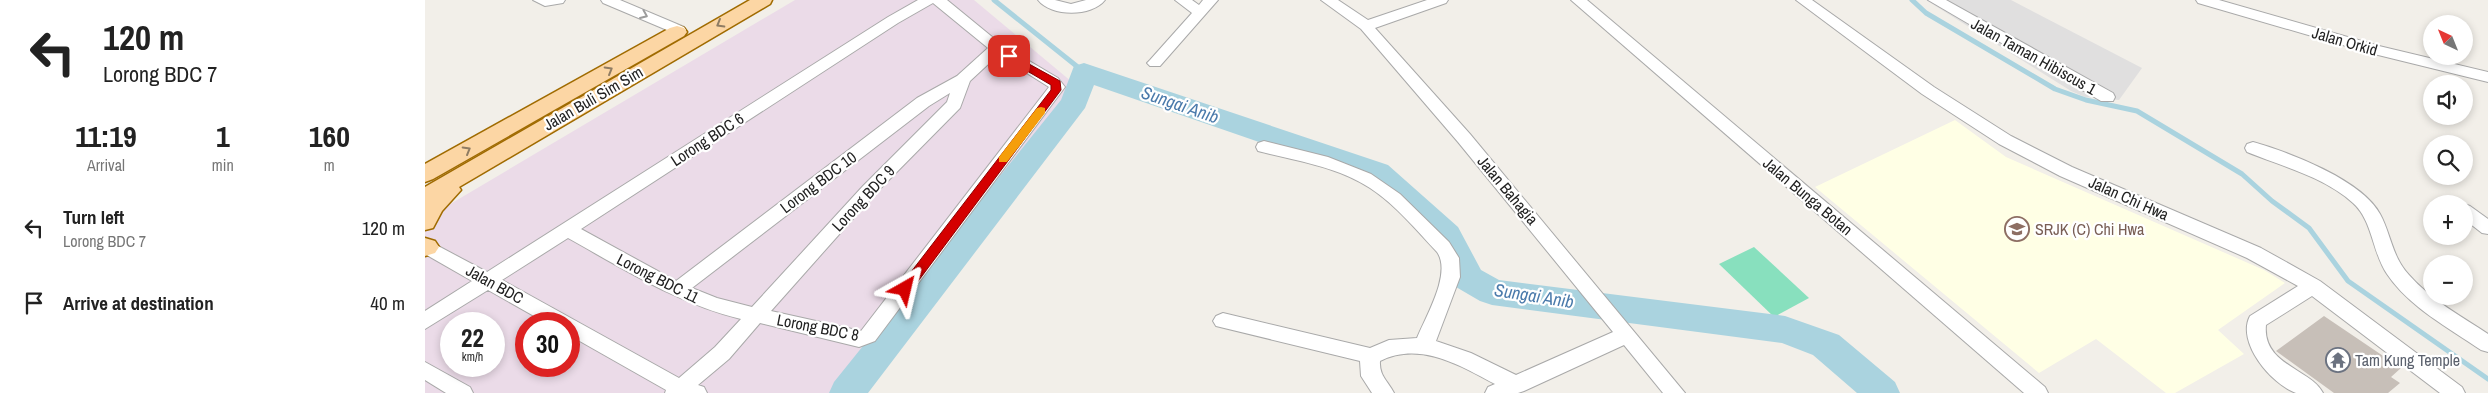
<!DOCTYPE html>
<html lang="en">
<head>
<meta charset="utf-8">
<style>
  body { margin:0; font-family:"Archivo Narrow",sans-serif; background:#f2f2f2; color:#222; height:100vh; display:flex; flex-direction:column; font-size:19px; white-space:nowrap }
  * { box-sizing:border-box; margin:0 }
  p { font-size:16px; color:#767676 }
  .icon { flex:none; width:28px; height:28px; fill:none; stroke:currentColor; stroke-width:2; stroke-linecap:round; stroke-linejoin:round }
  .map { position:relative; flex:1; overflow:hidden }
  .details { display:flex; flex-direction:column; background:#fff; width:425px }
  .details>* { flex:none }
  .hud { background:#fff; color:#222; overflow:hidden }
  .needle { width:32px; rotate:317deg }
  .tools { position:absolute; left:1998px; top:15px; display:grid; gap:10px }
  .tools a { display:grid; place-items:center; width:50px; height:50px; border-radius:50%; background:#fff; box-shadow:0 2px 8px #0003; font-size:25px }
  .speed { position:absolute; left:15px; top:312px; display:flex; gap:10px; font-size:25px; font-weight:700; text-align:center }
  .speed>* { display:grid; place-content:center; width:65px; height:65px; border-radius:50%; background:#fff; box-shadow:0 2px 8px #0003; line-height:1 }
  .speed small { font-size:12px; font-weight:400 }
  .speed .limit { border:8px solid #d22; background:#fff; color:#111 }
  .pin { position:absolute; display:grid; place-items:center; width:42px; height:42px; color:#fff; margin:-21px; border-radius:10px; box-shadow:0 2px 8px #0006 }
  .me { position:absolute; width:55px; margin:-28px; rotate:37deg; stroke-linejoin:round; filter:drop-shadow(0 0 4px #0008) }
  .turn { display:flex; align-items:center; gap:18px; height:105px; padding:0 20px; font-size:22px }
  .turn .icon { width:65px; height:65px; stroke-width:2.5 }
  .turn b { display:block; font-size:35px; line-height:42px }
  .eta { display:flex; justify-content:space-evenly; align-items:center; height:85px; text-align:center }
  .eta b { font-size:30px; font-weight:700; line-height:35px }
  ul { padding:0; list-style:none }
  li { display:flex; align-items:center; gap:15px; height:75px; padding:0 20px }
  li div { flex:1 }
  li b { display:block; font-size:19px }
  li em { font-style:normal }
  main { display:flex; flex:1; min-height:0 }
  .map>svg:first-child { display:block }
</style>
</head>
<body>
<main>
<section class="details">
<div class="hud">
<div class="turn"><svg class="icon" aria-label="left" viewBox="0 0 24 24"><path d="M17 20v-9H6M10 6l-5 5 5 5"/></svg><div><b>120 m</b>Lorong BDC 7</div></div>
</div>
<div class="eta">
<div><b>11:19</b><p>Arrival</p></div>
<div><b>1</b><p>min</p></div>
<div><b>160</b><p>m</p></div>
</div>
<ul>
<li><svg class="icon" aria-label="left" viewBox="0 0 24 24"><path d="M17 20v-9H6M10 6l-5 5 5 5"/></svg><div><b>Turn left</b><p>Lorong BDC 7</p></div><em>120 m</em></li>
<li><svg class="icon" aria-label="arrive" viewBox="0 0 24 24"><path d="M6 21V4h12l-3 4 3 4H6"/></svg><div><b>Arrive at destination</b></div><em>40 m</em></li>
</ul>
</section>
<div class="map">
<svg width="2063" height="393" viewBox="0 0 2063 393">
  <rect width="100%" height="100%" fill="#f2efe9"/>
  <polygon fill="#e0dfdf" points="1501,0 1586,0 1717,68 1694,100 1660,97 1646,91"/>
  <path fill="#ebdbe8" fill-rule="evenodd" d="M370,0h179l98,82 -4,19 -238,292h-405v-174zM26,324h43v42h-43zM101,324h43v42h-43z"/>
  <polygon fill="#ffffe5" points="1530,120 1581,157 1839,270 1860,283 1793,330 1819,354 1750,393 1741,393 1671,339 1614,373 1390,187"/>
  <polygon fill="#88e0be" points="1329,247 1384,298 1349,317 1294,264"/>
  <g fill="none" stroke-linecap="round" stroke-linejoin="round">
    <g stroke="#aad3df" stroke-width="5">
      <polyline points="569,0 659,72"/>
      <polyline points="1487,0 1501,13 1630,89 1661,100 1712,111 1817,174 1847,201 1884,228 1923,281 2063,379"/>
    </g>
    <polygon fill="#aad3df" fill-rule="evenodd" points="659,63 963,165 1033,227 1056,270 1074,280 1360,316 1414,335 1470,382 1475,393 1432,393 1388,355 1357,343 1067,305 1055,301 1031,287 1009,242 941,179 669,85 660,108 443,393 404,393 409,382 636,100 649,66"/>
  </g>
  <polygon fill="#c7bfb8" points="1899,316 1976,368 1966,377 1975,383 1963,393 1909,393 1851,351"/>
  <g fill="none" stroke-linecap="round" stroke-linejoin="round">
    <defs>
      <g id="minor">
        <polygon points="108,0 140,0 138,3 120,6"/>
        <polygon points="176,0 195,0 259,27 261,30 259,33 249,33 178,3"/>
        <path d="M493,0h29l55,45 56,33 7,9 -190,254 -16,6 -99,-24 -31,36 -31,26 6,2 3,6h-42l1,-3 -97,-55v-11h-21l-60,-34 -63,39v-18l47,-30 -47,-27v-15l62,33 401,-255zM508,3l55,45 -31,28 -40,22 -241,183 -95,-52 317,-206zM573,55l51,32 -188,244 -90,-20 104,-117 85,-86 10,-27zM525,93l-3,9 -84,84 -111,121 -35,-9 -25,-10 237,-182zM143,238c56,31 110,66 173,81l-26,28 -36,31 -177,-98z"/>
        <path d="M613,0h17l16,4 15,-4h19c-13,17 -54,17 -67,0z"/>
        <polygon points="750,0 767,0 774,5 778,0 793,0 735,66 725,66 722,63 725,60 767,13"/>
        <path d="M896,0h17l30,20 59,-20h21l-2,3 -71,25 95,106 215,259h-22l-39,-48 -100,46 -6,2h-33l3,-6 7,-3c-36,-19 -75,-43 -115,-23 -1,15 8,20 14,32h-22l-11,-17 -1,-15 -144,-35 -3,-5 3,-5 7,-3 147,35 19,-8 28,-2c9,-22 35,-65 20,-86 -21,-22 -41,-47 -67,-64 -34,-22 -74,-27 -112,-37l-2,-4 2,-4 6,-2 64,16 43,17 29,20 49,48 10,16 1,19 -24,64 35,12 45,22 97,-43 -155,-190 -97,-113z"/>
        <polygon points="1146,0 1162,0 1620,387 1623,393 1599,393"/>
        <path d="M1371,0h16l122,87 77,49 61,31 189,81 59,33 142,106 3,6h-25l-128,-97 -46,29c-4,40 45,44 57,68 -8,0 -20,0 -27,0 -25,-9 -60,-51 -46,-77l48,-30 -51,-28 -187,-82 -61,-32 -77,-50z"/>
        <polygon points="1503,0 1521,0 1688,93 1690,97 1688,101 1676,101"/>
        <polygon points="1771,0 1794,0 1954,46 2063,72 2063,82 1945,53 1773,3"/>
        <path d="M1828,142c36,10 109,38 127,72 11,20 12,43 29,61 22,25 52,41 79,59v18l-7,-2c-32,-22 -72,-43 -94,-76 -15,-22 -14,-53 -34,-71 -28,-26 -72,-37 -106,-51l-2,-4 2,-4z"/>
        <polygon points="2039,204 2045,206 2063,219 2063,234 2057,233 2039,219"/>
        <polygon points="0,362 45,387 48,393 21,393 0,380"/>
      </g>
      <g id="major">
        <polygon points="325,0 347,0 345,4 34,187 36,190 17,211 8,228 0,230 0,187"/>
        <polygon points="252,26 259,28 262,32 259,36 8,179 0,182 0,164 245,28"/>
        <polygon points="0,238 10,241 14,247 10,253 0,256"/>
      </g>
    </defs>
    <use href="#minor" stroke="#a9a9a9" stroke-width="2"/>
    <use href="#major" stroke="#a06b00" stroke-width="3"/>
    <use href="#minor" fill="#fff" fill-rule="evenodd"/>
    <use href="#major" fill="#fcd6a4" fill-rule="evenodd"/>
  </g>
  <defs><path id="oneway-chevron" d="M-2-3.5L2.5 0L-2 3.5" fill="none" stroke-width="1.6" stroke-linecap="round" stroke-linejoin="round" transform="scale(1.25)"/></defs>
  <use stroke="#9c9c9c" href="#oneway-chevron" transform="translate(219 15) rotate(23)"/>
  <g stroke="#8f7c63">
    <use href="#oneway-chevron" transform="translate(295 24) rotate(150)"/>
    <use href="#oneway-chevron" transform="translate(184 70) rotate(-30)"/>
    <use href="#oneway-chevron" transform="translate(42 150) rotate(-30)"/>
  </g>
  <polygon fill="#d40000" stroke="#8a0000" points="584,53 635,81 636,90 485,292 476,292 474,289 476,285 626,90 626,85 580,58 579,56"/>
  <polygon fill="#f59e0b" points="616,107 620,108 620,113 582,162 574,162 574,157 612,108"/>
  <defs>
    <symbol id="school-ring" viewBox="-11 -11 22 22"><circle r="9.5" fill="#fff" stroke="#8d6e63" stroke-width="1.5"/><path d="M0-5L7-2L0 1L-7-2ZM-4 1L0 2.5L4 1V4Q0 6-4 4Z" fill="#8d6e63"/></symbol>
    <symbol id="temple-ring" viewBox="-11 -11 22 22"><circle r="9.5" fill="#fff" stroke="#6b7280" stroke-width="1.5"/><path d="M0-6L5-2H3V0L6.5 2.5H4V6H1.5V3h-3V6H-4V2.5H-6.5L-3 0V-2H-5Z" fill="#6b7280"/></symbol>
  </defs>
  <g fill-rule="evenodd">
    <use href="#school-ring" x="1578" y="215" width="28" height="28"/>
    <use href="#temple-ring" x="1899" y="346" width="28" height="28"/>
  </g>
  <g text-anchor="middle" stroke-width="4.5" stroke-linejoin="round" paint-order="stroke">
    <g font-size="16" fill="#222" stroke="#fff">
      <text transform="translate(1920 41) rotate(16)" y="6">Jalan Orkid</text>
      <text transform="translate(1609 56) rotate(29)" y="6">Jalan Taman Hibiscus 1</text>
      <text transform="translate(168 98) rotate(-30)" y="6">Jalan Buli Sim Sim</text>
      <text transform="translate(282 139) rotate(-33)" y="6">Lorong BDC 6</text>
      <text transform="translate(393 182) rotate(-37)" y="6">Lorong BDC 10</text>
      <text transform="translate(1083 190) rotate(50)" y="6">Jalan Bahagia</text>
      <text transform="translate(1383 196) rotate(40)" y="6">Jalan Bunga Botan</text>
      <text transform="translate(438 198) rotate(-47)" y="6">Lorong BDC 9</text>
      <text transform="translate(1704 198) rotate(24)" y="6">Jalan Chi Hwa</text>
      <text transform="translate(233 278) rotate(27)" y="6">Lorong BDC 11</text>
      <text transform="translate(70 284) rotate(29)" y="6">Jalan BDC</text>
      <text transform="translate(393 327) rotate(11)" y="6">Lorong BDC 8</text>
    </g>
    <g font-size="16" fill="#785e54" stroke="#fff" text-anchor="start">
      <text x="1610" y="235">SRJK (C) Chi Hwa</text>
    </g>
    <g font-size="16" fill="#5b616d" stroke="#fff" text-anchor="start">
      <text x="1930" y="366">Tam Kung Temple</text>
    </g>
    <g font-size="18" font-style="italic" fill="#4a7aab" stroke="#fff">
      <text transform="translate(755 105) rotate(19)" y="6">Sungai Anib</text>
      <text transform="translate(1109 296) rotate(9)" y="6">Sungai Anib</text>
    </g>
  </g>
</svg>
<div class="tools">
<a><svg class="needle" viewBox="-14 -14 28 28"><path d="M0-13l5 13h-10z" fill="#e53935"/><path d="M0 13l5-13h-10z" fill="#767676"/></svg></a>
<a><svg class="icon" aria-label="sound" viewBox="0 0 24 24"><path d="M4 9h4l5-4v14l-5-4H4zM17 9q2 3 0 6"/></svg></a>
<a><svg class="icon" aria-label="search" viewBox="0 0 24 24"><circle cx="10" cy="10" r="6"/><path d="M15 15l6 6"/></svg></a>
<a>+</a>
<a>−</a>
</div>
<div class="speed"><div>22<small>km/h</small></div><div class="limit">30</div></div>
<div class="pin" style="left:584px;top:56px;background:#d93025"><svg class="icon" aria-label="arrive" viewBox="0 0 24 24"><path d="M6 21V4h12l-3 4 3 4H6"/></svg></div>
<svg class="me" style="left:480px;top:289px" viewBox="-20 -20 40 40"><path d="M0-17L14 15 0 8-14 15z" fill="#d40000" stroke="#fff" stroke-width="4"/></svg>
</div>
</main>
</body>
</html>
